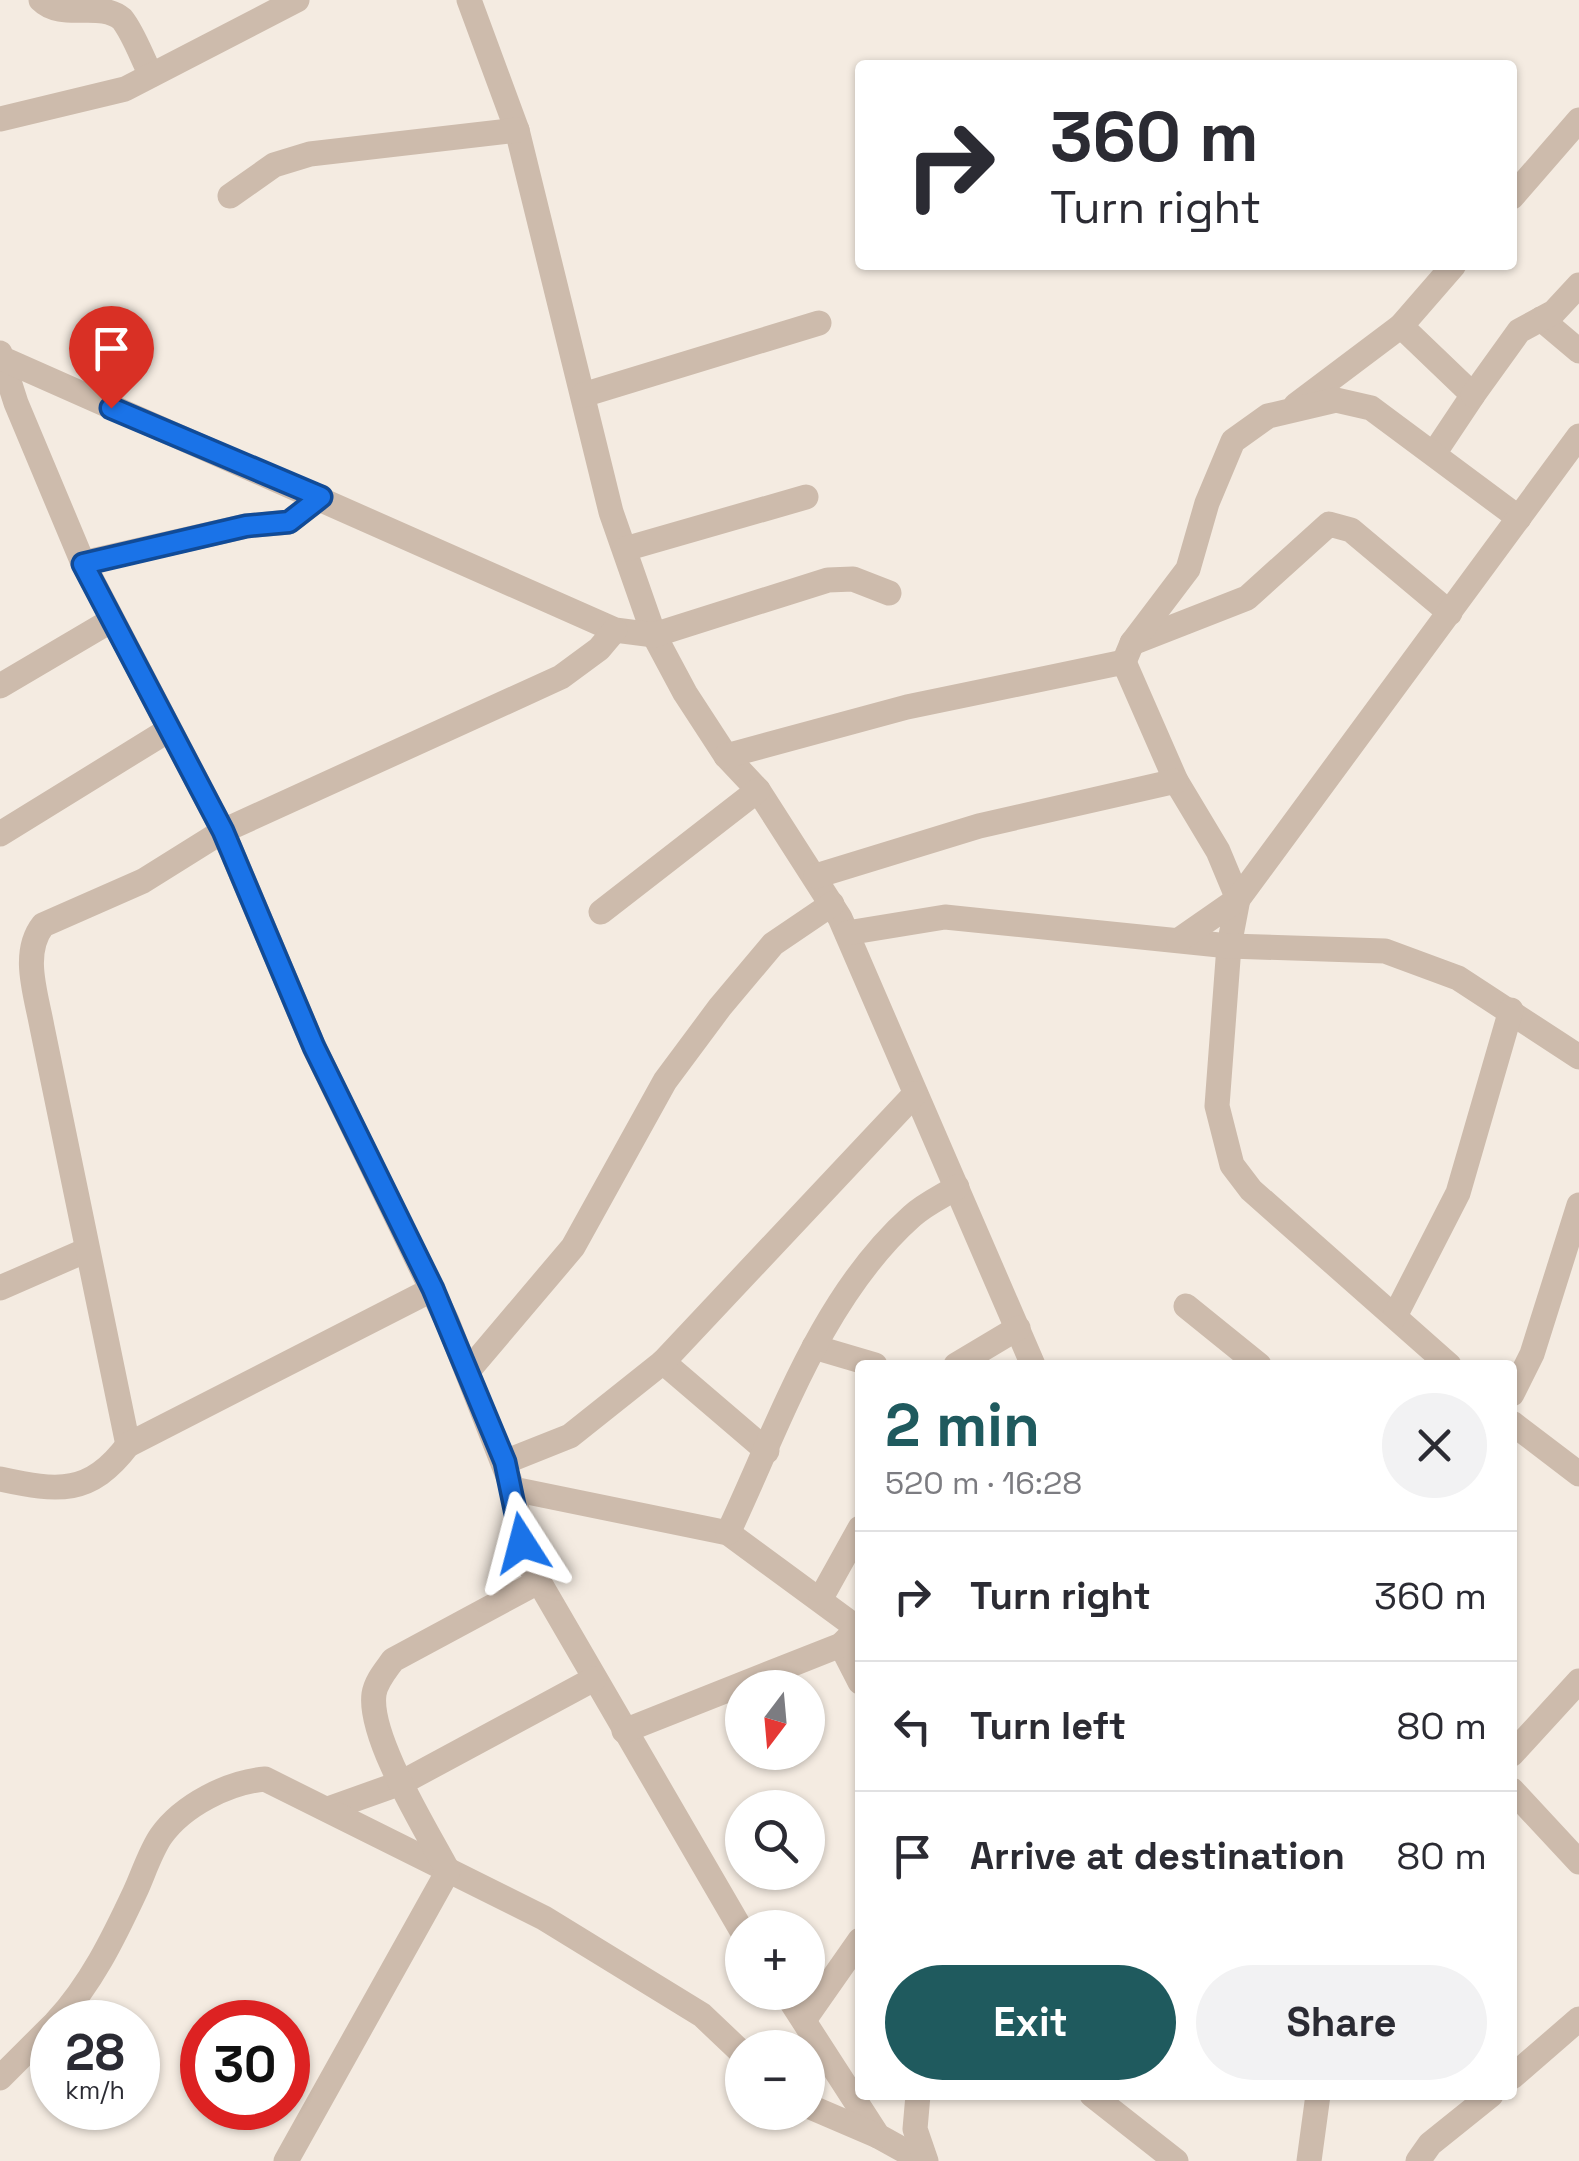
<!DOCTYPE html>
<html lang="en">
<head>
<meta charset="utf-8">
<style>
  body { margin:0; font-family:"Space Grotesk",sans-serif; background:#f2f2f3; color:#2b2b33; height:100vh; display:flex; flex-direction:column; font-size:38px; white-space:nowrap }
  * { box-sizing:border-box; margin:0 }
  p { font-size:32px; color:#7c7c81 }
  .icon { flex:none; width:55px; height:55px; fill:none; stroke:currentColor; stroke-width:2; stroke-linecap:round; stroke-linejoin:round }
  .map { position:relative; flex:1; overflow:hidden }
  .sheet { position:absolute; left:855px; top:1360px; width:662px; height:740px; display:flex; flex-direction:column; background:#fff; border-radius:10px; box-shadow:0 2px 8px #0004 }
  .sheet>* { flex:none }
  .guide { position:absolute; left:855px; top:60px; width:662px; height:210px; border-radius:10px; box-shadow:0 2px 8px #0004; background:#fff; color:#2b2b33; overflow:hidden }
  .needle { width:65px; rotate:196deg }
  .controls { position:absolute; left:725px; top:1670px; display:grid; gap:20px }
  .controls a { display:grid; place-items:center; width:100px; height:100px; border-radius:50%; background:#fff; box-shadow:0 2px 8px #0004; font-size:50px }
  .speed { position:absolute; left:30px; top:2000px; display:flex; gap:20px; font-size:50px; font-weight:700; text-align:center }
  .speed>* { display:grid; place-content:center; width:130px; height:130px; border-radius:50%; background:#fff; box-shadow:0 2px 8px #0004; line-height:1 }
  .speed small { font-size:25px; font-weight:400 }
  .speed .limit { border:15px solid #d22; background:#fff; color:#111 }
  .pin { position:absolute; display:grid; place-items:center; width:85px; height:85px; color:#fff; margin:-102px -42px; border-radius:50% 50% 50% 0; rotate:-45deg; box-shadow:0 0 10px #0007 }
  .pin .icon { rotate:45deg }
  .me { position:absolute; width:110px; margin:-55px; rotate:351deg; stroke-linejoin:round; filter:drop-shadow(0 0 8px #0008) }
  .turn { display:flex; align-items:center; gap:35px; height:210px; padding:0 30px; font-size:45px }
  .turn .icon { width:130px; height:130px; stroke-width:2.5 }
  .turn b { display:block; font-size:70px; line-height:85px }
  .round { display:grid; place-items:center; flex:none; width:105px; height:105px; border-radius:52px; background:#f2f2f3 }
  .overview { display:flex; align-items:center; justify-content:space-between; height:170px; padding:0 30px }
  h1 { font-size:60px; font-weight:800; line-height:75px; color:#1f5a5e }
  .button { display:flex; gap:20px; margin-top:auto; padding:20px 30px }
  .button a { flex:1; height:115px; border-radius:60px; background:#1f5a5e; color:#fff; font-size:40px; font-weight:800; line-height:115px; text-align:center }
  .button a+a { background:#f2f2f3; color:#2b2b33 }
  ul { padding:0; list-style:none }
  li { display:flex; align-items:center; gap:30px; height:130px; padding:0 30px; border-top:2px solid #e1e1e2 }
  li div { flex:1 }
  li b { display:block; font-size:38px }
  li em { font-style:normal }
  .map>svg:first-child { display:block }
</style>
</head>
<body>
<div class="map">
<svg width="1579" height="2161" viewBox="0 0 1579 2161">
  <rect width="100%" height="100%" fill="#f4ebe1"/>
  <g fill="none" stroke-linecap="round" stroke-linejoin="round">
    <g stroke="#cdbbac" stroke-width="25">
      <path d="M41,0c21,21 59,0 81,19 12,15 20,39 29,56"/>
      <polyline points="469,0 517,130 611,512 654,635 685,693 726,756 758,790 840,918 1033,1365"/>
      <polyline points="0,119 125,89 297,0"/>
      <polyline points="230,196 274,165 310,154 517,130"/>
      <polyline points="1512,197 1579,120"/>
      <polyline points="1541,319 1579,351"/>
      <polyline points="1401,326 1473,395 1435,452"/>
      <polyline points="0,353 16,403 83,563 223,831 314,1047 447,1321 513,1489 728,1533 860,1630"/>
      <polyline points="3,359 615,630 654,635 828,580 853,579 889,593"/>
      <polyline points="583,395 819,323"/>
      <polyline points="1473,395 1519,331 1554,312 1579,285"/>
      <polyline points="1296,405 1401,326 1454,265"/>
      <polyline points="625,549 806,497"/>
      <polyline points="83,563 246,526 289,522 321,497"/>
      <polyline points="1132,643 1247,598 1329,524 1351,530 1450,613"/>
      <polyline points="1124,662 1132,643 1188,569 1207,503 1233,441 1268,416 1336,400 1371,408 1519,518"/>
      <polyline points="0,686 112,620"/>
      <polyline points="726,756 907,707 1124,662 1176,781 1218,851 1238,899 1229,946 1217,1106 1232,1165 1251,1190 1449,1365"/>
      <polyline points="0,834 167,731"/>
      <polyline points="816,876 979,826 1176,781"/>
      <polyline points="601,912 758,790"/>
      <polyline points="847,933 945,917 1229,946 1385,951 1458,978 1579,1057"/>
      <polyline points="1179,940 1238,899 1579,436"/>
      <polyline points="0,1288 87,1250"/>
      <polyline points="1186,1306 1259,1365"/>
      <polyline points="1395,1316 1458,1193 1511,1010"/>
      <polyline points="814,1347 875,1365"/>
      <polyline points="663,1362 767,1451"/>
      <polyline points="956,1365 1018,1328"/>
      <polyline points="468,1371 573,1247 665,1081 720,1007 773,944 832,904"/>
      <polyline points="1512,1394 1532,1354 1579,1205"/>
      <polyline points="1512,1423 1579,1474"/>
      <path d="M128,1445l-86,-418c-6,-33 -21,-74 1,-102l100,-44 80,-50 338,-154 38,-28 16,-19"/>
      <polyline points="505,1462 570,1436 663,1362 915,1094"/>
      <path d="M0,1479c59,13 90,16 128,-34l305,-156"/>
      <polyline points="513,1489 527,1561 742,1931"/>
      <path d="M728,1533c51,-108 93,-236 184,-317 13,-12 31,-20 45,-29"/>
      <polyline points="821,1598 860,1528"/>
      <polyline points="841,1645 860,1682"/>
      <polyline points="624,1731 841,1645 856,1630"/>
      <polyline points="1512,1754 1579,1681"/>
      <polyline points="1512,1790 1579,1862"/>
      <polyline points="328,1809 401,1783 594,1679"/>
      <polyline points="785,1992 878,2136 923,2161"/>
      <polyline points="804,2020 860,1940"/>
      <path d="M56,2022c35,-38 57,-83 79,-130 8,-17 15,-40 26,-56 22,-31 68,-54 104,-57l279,139 158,97 40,38"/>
      <polyline points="1512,2077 1579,2019"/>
      <polyline points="0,2078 52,2026"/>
      <polyline points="918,2095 915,2129 926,2161"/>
      <polyline points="1092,2095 1176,2161"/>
      <polyline points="808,2106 878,2136"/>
      <path d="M286,2161l162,-290c-21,-40 -80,-134 -74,-177 2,-13 12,-24 19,-34l145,-78"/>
      <polyline points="1309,2161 1318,2095"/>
      <polyline points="1418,2161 1430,2144 1491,2095"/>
    </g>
  </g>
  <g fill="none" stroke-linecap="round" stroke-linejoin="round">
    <defs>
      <polyline id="route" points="111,408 321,497 289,522 246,526 83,564 223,831 314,1047 433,1289 505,1462 522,1543"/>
    </defs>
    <use href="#route" stroke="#114b97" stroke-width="25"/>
    <use href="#route" stroke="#1a73e8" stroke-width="18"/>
  </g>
</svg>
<div class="controls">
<a><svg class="needle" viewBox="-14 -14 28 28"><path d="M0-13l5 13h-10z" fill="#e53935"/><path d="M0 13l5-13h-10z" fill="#7c7c81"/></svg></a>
<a><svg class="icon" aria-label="search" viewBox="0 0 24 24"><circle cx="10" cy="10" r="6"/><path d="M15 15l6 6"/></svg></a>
<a>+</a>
<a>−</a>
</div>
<div class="speed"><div>28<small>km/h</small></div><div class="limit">30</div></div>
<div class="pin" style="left:111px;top:408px;background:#d93025"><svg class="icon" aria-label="arrive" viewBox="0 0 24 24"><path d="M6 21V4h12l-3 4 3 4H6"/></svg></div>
<svg class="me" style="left:522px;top:1543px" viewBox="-20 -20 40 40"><path d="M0-17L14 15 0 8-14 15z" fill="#1a73e8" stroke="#fff" stroke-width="4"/></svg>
<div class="guide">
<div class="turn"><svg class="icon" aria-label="right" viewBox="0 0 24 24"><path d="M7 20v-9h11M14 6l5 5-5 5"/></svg><div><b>360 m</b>Turn right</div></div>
</div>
<section class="sheet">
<div class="overview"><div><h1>2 min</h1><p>520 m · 16:28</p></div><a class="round"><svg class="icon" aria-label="close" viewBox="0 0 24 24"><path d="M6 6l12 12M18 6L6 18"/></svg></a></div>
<ul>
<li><svg class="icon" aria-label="right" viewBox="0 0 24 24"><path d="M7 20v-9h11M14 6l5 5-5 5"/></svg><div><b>Turn right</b></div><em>360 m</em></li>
<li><svg class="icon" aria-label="left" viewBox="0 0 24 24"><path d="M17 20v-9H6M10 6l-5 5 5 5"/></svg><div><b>Turn left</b></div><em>80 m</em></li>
<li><svg class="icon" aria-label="arrive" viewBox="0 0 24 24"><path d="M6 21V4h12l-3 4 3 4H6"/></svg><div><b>Arrive at destination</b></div><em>80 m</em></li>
</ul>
<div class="button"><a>Exit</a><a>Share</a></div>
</section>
</div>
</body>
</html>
